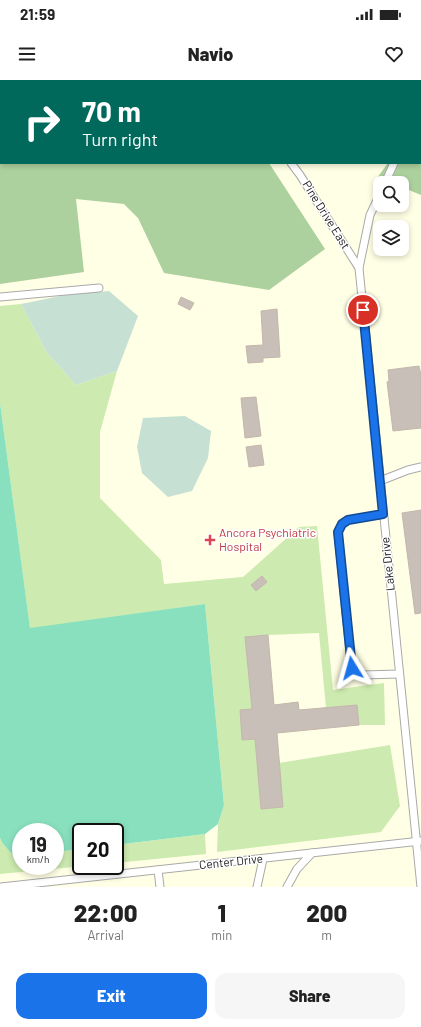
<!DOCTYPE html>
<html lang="en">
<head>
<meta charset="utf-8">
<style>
  body { margin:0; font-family:Barlow,sans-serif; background:#f6f6f6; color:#222; height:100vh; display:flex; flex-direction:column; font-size:15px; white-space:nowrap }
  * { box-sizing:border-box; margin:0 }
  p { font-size:13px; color:#767676 }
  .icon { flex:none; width:22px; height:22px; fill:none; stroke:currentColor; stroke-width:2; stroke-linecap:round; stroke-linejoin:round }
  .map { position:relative; height:807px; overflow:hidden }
  .drawer { display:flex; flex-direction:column; background:#fff; flex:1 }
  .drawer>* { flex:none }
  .banner { position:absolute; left:0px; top:0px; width:421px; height:84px; box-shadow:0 2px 6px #0003; background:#00695c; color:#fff; overflow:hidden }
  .controls { position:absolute; left:373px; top:96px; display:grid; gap:8px }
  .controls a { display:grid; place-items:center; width:36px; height:36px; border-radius:8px; background:#fff; box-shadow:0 2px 6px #0003; font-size:20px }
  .speed { position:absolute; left:12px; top:743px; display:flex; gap:8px; font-size:20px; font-weight:700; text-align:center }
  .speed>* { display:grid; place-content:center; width:52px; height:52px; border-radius:50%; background:#fff; box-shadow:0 2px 6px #0003; line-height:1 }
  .speed small { font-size:10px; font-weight:400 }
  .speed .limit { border:2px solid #111; border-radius:6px; background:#fff; color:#111 }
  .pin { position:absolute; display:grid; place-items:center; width:34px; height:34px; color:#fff; margin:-17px; border:2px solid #fff; border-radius:50%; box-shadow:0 1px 4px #0007 }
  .me { position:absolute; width:44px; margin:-22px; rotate:352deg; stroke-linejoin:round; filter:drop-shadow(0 0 3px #0008) }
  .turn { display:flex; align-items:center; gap:14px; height:84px; padding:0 16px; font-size:18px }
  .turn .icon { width:52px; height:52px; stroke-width:2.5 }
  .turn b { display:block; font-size:28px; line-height:34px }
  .eta { display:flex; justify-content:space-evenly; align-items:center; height:68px; text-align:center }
  .eta b { font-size:24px; font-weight:800; line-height:28px }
  .cta { display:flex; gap:8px; margin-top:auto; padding:8px 16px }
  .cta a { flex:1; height:46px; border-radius:12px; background:#1a73e8; color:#fff; font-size:16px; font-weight:800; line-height:46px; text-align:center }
  .cta a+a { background:#f6f6f6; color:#222 }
  .status { display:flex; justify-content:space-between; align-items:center; height:28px; padding:0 20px; background:#fff; direction:ltr }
  .status svg { height:11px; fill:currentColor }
  header { display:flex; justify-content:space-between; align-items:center; height:52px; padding:0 16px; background:#fff; font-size:18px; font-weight:800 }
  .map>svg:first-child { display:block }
</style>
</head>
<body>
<div class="status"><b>21:59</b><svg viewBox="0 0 49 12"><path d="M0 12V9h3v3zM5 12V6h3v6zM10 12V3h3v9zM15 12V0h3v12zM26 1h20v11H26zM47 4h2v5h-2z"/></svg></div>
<header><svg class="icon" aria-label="menu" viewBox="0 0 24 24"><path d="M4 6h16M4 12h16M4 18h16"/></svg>Navio<svg class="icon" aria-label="heart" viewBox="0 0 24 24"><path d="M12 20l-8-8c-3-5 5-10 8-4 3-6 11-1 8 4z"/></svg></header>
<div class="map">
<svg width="421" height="807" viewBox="0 0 421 807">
  <rect width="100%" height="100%" fill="#f2efe9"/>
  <path fill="#ffffe5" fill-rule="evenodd" d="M0,0h421l-1,38v-37h-419v82h387l-10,15 13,5h-11v22h22v-18l19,8v692h-421zM380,147h22v22h-22zM21,752h34v34h-34zM81,752h34v34h-34z"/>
  <g fill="#cdebb0">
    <polygon points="21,224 47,273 76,305 117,291 100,352 100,418 161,480 164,504 243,497 299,447 317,446 333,610 384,603 385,645 359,645 357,625 326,628 319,553 268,555 245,558 252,629 240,631 242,660 255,659 261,729 283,727 279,683 390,665 400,726 381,752 217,772 218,744 224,725 205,524 30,549 0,323 0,226"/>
    <polygon points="205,754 206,774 115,783 115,765"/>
    <polygon points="0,758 3,764 15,777 21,776 21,786 55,786 55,772 81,769 81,786 84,786 0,794"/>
  </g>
  <g fill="#add19e">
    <polygon points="0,19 1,19 1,83 269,83 325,169 269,210 164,193 138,138 124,124 76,119 84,192 0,204"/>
    <polygon points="421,37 421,115 402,107 402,103 391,103 377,98 388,83 420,83"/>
  </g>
  <g fill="#c6e0d4">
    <polygon points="109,211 138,236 117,291 76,305 47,273 21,224 70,214"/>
    <polygon points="185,336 211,351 208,378 192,411 168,417 142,393 137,367 143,338"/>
  </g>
  <polygon fill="#88e0be" points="0,323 30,548 205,524 224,725 218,744 205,754 115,765 115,752 81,752 81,769 55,772 55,752 21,752 21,776 15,777 3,764 0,758"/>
  <g fill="#c7bfb8" stroke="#c4b6ab">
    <polygon points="293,0 359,0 291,1"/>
    <polygon points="181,217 194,223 190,230 178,224"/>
    <polygon points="277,229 280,277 263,278 263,282 248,283 246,266 263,265 261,231"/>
    <polygon points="419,286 421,295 421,348 393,351 387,302 389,301 388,290"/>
    <polygon points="256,317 261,356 245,358 241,318"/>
    <polygon points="261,365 264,385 249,387 246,367"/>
    <polygon points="421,430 421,533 415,534 402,433"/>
    <polygon points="262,496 267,502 256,511 251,505"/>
    <polygon points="268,555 274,625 298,622 299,630 357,625 359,645 277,653 283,727 261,729 255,659 242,660 240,630 252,629 245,557"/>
  </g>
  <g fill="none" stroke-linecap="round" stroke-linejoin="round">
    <defs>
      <g id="lane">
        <polyline points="166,0 169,1"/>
        <polyline points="420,5 421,5"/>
        <polyline points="420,44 421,42"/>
        <polyline points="291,83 300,95 359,188"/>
        <polyline points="385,103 394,83"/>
        <polyline points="380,114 370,135 359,188 421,807"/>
        <polyline points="0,217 99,208"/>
        <polyline points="380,401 408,390 421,387"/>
        <polyline points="383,434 348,440 342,444 338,452 351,582 355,592 362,595 399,594"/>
        <polyline points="158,790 160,807"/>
        <polyline points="1,807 421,761"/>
        <polyline points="257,807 263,779"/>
        <polyline points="287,807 297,789 312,773"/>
      </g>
    </defs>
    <use href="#lane" stroke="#a9a9a9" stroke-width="9"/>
    <use href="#lane" stroke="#fff" stroke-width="7"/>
  </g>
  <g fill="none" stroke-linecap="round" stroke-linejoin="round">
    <defs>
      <polyline id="route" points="352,588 338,452 342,444 348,440 383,434 363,230"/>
    </defs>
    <use href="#route" stroke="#114b97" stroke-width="10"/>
    <use href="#route" stroke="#1a73e8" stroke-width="7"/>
  </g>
  <path fill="#e0444e" stroke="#fff" stroke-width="1.5" d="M208 454h4v4h4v4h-4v4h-4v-4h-4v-4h4z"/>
  <g text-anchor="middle" stroke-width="3" stroke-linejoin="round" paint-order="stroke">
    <g font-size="12" fill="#222" stroke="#fff">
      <text transform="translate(326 135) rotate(58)" y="4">Pine Drive East</text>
      <text transform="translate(388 484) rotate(-96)" y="4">Lake Drive</text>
      <text transform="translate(231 782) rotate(-6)" y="4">Center Drive</text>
    </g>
    <g font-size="12" fill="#be3a42" stroke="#fff" text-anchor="start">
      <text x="219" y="457">Ancora Psychiatric<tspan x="219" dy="14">Hospital</tspan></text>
    </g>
  </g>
</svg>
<div class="controls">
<a><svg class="icon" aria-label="search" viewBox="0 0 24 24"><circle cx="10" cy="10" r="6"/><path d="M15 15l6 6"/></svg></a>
<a><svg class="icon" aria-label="layers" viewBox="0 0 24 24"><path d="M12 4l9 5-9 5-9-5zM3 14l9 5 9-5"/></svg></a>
</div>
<div class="speed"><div>19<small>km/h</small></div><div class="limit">20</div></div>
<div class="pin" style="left:363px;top:230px;background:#d93025"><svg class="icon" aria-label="arrive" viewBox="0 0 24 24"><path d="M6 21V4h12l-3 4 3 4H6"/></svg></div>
<svg class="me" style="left:352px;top:588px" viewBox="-20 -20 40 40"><path d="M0-17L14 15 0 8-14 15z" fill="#1a73e8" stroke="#fff" stroke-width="4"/></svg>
<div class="banner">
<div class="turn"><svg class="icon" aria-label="right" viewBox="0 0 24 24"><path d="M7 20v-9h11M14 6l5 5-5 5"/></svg><div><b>70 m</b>Turn right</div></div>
</div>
</div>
<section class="drawer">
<div class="eta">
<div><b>22:00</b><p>Arrival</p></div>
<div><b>1</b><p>min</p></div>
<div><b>200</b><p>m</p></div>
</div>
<div class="cta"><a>Exit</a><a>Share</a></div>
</section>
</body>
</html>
